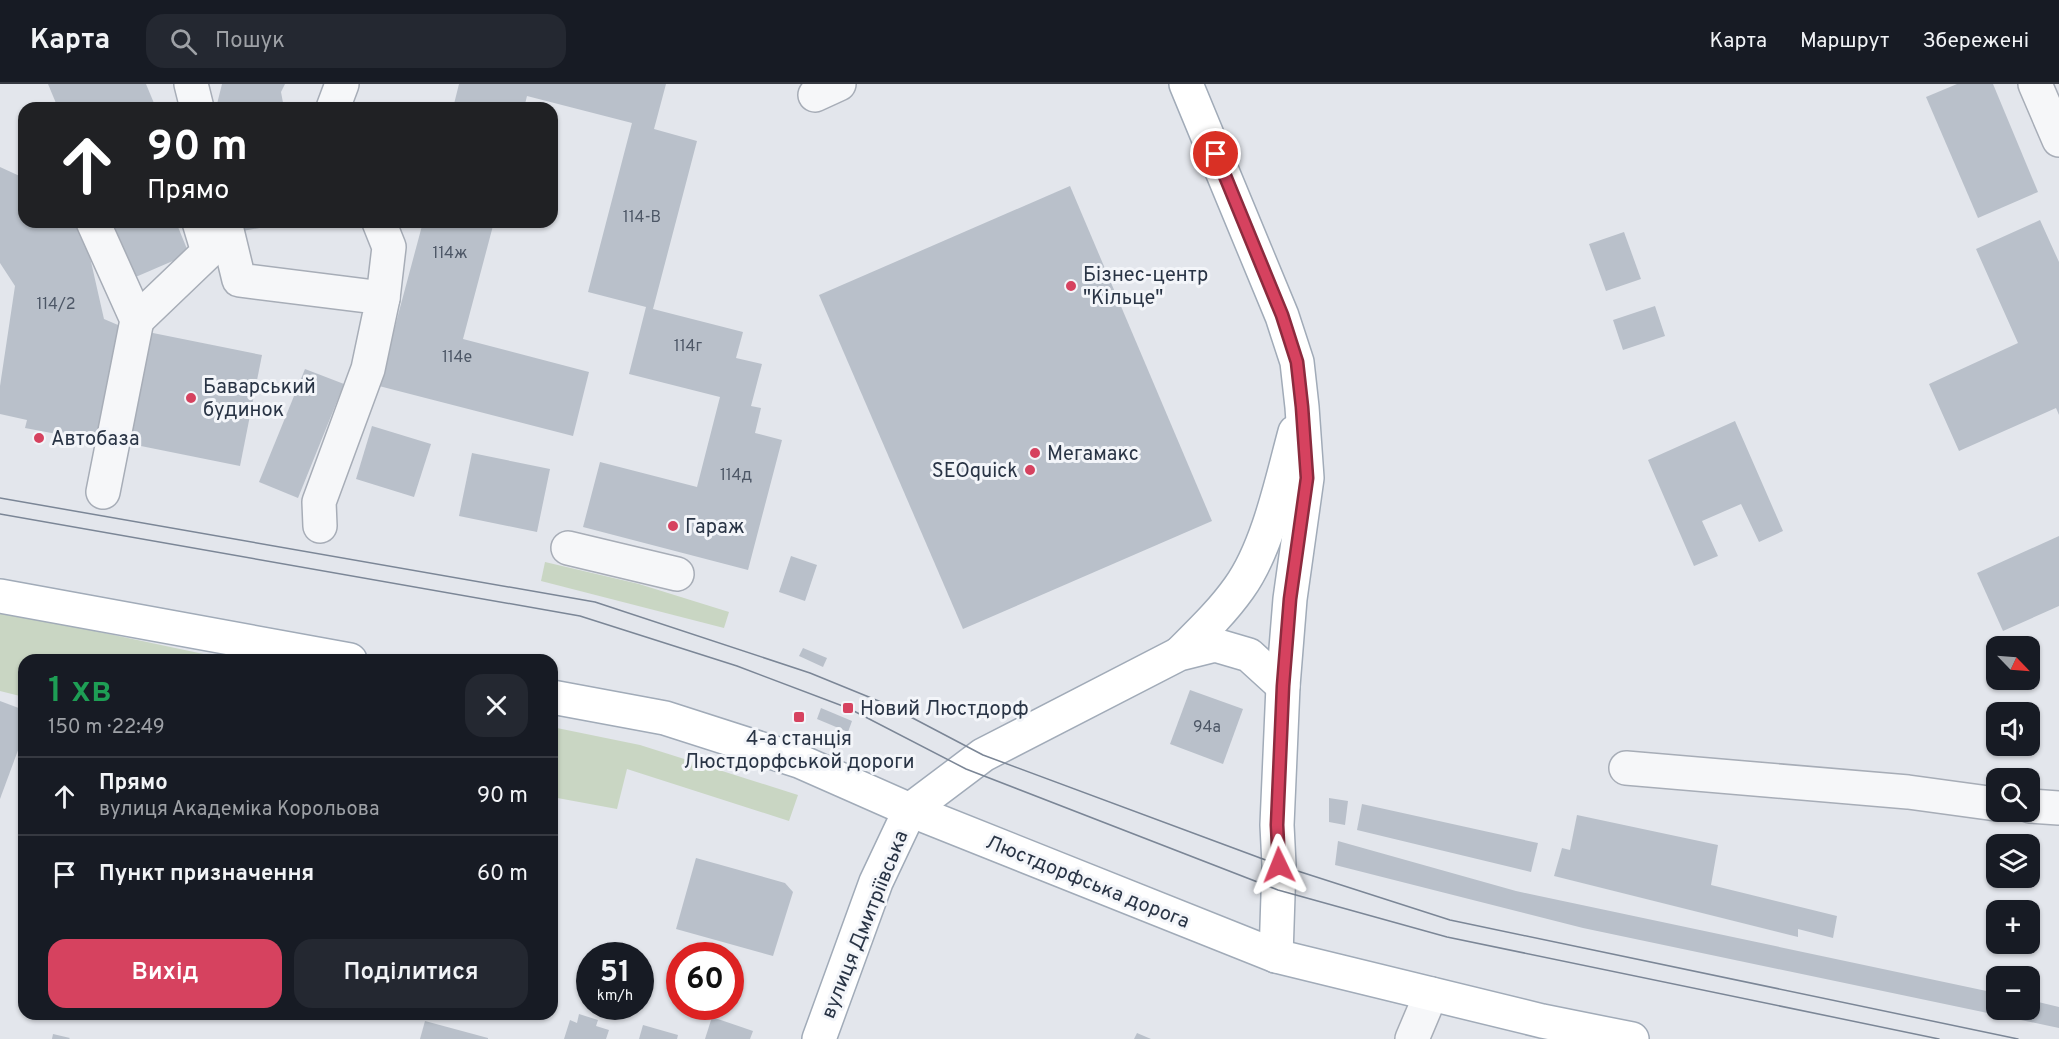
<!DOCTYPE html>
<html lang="uk">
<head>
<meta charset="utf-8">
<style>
  body { margin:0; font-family:Overpass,sans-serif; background:#242831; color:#f1f3f6; height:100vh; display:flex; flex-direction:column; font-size:22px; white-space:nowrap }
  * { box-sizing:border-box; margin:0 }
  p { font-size:20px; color:#9ea1a6 }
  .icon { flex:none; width:33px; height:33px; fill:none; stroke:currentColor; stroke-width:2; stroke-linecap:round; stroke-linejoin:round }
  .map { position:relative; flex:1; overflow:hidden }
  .panel { position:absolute; left:18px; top:570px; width:540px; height:366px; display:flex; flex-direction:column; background:#171b24; border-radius:18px; box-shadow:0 2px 4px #0004 }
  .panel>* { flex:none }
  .hud { position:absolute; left:18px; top:18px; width:540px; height:126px; border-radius:18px; box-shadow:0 2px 4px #0004; background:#202124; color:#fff; overflow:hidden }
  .needle { width:39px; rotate:115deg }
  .buttons { position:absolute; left:1986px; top:552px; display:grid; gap:12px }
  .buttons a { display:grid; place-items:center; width:54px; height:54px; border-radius:12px; background:#171b24; box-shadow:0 2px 4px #0004; font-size:30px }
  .speed { position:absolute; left:576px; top:858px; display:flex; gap:12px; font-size:30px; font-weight:700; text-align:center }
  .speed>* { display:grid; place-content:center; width:78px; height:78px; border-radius:50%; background:#171b24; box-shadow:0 2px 4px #0004; line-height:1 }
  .speed small { font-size:15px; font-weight:400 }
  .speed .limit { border:9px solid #d22; background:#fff; color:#111 }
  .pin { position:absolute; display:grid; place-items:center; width:51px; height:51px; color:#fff; margin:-26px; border:3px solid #fff; border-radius:50%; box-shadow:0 2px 6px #0007 }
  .me { position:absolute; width:66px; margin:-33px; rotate:358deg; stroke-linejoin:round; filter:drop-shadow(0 0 4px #0008) }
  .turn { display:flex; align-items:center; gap:21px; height:126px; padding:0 30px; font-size:27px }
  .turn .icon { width:78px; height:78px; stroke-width:2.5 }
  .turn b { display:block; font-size:42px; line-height:51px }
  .round { display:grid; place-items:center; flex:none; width:63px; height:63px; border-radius:18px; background:#242831 }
  .headline { display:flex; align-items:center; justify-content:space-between; height:102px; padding:0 30px }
  h1 { font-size:36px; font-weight:600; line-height:45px; color:#1e9e55 }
  .button { display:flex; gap:12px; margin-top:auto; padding:12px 30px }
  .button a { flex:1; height:69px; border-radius:18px; background:#d6425f; color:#fff; font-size:24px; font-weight:600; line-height:69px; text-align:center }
  .button a+a { background:#242831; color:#f1f3f6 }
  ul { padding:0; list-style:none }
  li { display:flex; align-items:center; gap:18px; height:78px; padding:0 30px; border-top:2px solid #363941 }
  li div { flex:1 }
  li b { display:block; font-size:22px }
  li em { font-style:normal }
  header { display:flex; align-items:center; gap:36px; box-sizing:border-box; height:84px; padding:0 30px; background:#171b24; border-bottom:2px solid #363941 }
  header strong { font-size:28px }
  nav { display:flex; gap:33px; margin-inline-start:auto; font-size:21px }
  .search { width:420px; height:54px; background:#242831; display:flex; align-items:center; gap:15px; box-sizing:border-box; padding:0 21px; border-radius:18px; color:#9ea1a6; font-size:22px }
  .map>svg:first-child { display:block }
</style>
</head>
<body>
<header>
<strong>Карта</strong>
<div class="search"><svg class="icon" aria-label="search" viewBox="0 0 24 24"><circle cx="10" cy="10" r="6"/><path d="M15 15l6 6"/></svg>Пошук</div>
<nav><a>Карта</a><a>Маршрут</a><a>Збережені</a></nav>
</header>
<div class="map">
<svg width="2059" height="955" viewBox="0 0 2059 955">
  <rect width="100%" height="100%" fill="#e3e6ec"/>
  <g fill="#c9d6c3">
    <polygon points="545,478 639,500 729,528 724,544 541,497"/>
    <polygon points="0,527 232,576 24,576 24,613 0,607"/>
    <polygon points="552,643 640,661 798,711 789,737 627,685 617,725 552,713"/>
  </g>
  <g fill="#b9c0ca">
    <polygon points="48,0 146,0 156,24 58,24"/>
    <polygon points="222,0 285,0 281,8 284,24 216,24"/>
    <polygon points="459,0 666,0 654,45 697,57 653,225 743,248 736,274 762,280 751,322 761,324 755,349 782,356 748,486 583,443 600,378 697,403 720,313 629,290 646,223 588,208 632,39 527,12 524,24 453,24"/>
    <polygon points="1957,0 1993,0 2038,108 1978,134 1926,13"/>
    <polygon points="0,83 24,94 24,138 82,138 104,235 125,244 99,358 25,344 27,336 0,330 0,302 15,202 0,179"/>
    <polygon points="1070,102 1212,437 963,545 819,211"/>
    <polygon points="2040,136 2059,178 2059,331 2056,324 1959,367 1929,300 2018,259 1976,165"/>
    <polygon points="107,138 176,138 189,170 131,195"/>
    <polygon points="235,138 287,138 287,139 237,148"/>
    <polygon points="423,138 494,138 463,255 589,288 573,352 379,302"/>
    <polygon points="1624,148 1641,195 1606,207 1589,160"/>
    <polygon points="1655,222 1665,252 1623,266 1613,236"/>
    <polygon points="143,247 262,271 240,382 121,358"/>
    <polygon points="305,285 344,300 298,414 259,398"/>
    <polygon points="1735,337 1783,447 1759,458 1741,420 1702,437 1718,472 1694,482 1648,376"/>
    <polygon points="372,342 431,360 414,413 356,395"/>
    <polygon points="472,369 550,385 537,448 459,432"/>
    <polygon points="2059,452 2059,522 2003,547 1977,489"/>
    <polygon points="791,472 817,481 805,517 779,508"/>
    <polygon points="803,564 827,574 823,583 799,572"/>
    <polygon points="1190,606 1243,625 1223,680 1170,660"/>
    <polygon points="0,617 24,626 24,650 0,715"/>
    <polygon points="821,624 852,637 848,648 817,635"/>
    <polygon points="1329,714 1348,717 1345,741 1329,738"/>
    <polygon points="1362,720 1538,759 1531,788 1357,746"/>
    <polygon points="1577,731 1718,761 1711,801 1837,832 1833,854 1798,845 1798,853 1554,792 1562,764 1570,766"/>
    <polygon points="1338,757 1516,807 1996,909 1996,926 2030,926 2030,916 2059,923 2059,944 1583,844 1335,781"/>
    <polygon points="696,774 785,799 793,808 773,872 676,845"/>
    <polygon points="579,930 598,936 596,942 609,946 606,955 564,955 570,936 577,939"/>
    <polygon points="712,933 753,947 750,955 705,955"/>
    <polygon points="425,937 488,954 488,955 420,955"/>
    <polygon points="643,941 678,951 677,955 639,955"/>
    <polygon points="1137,949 1151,955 1134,955"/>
    <polygon points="53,950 70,954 69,955 52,955"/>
  </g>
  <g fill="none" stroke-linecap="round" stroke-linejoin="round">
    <defs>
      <g id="minor">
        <polyline points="191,0 197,24"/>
        <polyline points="2035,0 2059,56"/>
        <polyline points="815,11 839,0"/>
        <polyline points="333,24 342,0"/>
        <polyline points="93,138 137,236 103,408"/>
        <polyline points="225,138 239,196 383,214 368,285 319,418 320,442"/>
        <polyline points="379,138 389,163 383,214"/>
        <polyline points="137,236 208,168 199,138"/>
        <polyline points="568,464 677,490"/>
        <polyline points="1626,684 1908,708 1996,720"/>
        <polyline points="2030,722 2059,724"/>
        <polyline points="1412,955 1431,910"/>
      </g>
      <g id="major">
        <polyline points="1186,0 1282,232 1297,278 1302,323 1307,394 1290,515 1283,602 1277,741 1279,781 1276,872"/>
        <polyline points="0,512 350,576"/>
        <path d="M1180,569c21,-21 42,-41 59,-65 29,-40 43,-108 56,-156"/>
        <polyline points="552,613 665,634 799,677 910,726 1276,872 1542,937 1632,955"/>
        <polyline points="819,955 876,798 910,726 983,671 1179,570 1215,561 1249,571 1283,602"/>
      </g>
    </defs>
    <use href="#minor" stroke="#a7adb7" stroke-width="36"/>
    <use href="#major" stroke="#a1abb8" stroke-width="36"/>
    <use href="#minor" stroke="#f6f7f9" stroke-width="33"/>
    <use href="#major" stroke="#fff" stroke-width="33"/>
    <g stroke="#7b8696" stroke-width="1.5">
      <polyline points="0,414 595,518 810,589 886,620 983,671 1279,781 1450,836 2018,955"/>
      <polyline points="0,430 580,532 737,582 848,624 966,685 1278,806 1447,853 1939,955"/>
    </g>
  </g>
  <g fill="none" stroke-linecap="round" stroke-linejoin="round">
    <defs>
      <polyline id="route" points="1216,70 1282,231 1297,278 1302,323 1307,394 1290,515 1283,602 1277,741 1279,781"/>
    </defs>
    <use href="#route" stroke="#8b2b3e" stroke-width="15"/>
    <use href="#route" stroke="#d6425f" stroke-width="10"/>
  </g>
  <g fill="#d6425f" stroke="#f3f5f9" stroke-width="2">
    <circle cx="1071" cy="202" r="6"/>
    <circle cx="191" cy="314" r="6"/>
    <circle cx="39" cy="354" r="6"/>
    <circle cx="1035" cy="369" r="6"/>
    <circle cx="1030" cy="386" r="6"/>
    <circle cx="673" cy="442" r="6"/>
    <rect x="842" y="618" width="12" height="12" rx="3"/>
    <rect x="793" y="627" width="12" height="12" rx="3"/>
  </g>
  <g text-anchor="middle" stroke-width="6" stroke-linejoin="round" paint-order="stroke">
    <g font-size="16" fill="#4d5766">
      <text x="642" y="138">114-В</text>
      <text x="450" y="174">114ж</text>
      <text x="56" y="225">114/2</text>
      <text x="688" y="267">114г</text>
      <text x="457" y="278">114е</text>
      <text x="736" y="396">114д</text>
      <text x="1207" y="648">94а</text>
    </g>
    <g font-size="20" fill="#293445" stroke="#f3f5f9" text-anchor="start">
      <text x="1083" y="197">Бізнес-центр<tspan x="1083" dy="23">"Кільце"</tspan></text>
      <text x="203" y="309">Баварський<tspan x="203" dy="23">будинок</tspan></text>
      <text x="51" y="361">Автобаза</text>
      <text x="1047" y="376">Мегамакс</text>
      <text x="1018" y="393" text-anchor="end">SEOquick</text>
      <text x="685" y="449">Гараж</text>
      <text x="860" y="631">Новий Люстдорф</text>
      <text x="799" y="661" text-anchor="middle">4-а станція<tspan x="799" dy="23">Люстдорфськой дороги</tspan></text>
    </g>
    <g font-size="20" fill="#293445" stroke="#f3f5f9">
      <text transform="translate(1088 797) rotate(22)" y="7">Люстдорфська дорога</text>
      <text transform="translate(864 840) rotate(-68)" y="7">вулиця Дмитріївська</text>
    </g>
  </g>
</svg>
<div class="buttons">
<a><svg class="needle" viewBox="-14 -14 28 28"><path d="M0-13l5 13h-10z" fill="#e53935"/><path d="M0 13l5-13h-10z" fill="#9ea1a6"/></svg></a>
<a><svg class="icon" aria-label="sound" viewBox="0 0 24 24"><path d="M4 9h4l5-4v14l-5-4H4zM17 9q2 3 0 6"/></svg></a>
<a><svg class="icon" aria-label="search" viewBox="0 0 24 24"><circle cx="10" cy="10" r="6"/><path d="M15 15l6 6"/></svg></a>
<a><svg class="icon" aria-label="layers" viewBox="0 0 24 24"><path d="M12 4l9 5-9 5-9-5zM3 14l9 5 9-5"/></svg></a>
<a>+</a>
<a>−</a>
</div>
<div class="speed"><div>51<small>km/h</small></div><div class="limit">60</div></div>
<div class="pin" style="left:1216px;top:70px;background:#d93025"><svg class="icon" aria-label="arrive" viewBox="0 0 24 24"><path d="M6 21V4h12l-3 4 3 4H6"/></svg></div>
<svg class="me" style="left:1279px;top:781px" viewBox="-20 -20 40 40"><path d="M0-17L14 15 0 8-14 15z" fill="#d6425f" stroke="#fff" stroke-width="4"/></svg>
<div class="hud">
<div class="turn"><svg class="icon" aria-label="ahead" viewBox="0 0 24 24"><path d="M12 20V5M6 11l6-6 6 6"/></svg><div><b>90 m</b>Прямо</div></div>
</div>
<section class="panel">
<div class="headline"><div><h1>1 хв</h1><p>150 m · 22:49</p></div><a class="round"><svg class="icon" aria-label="close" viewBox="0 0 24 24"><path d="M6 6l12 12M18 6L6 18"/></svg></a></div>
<ul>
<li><svg class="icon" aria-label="ahead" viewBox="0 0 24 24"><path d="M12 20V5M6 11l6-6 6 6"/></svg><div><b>Прямо</b><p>вулиця Академіка Корольова</p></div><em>90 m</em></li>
<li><svg class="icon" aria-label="arrive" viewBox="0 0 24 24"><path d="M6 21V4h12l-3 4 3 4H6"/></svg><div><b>Пункт призначення</b></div><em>60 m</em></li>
</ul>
<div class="button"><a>Вихід</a><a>Поділитися</a></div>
</section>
</div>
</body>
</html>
